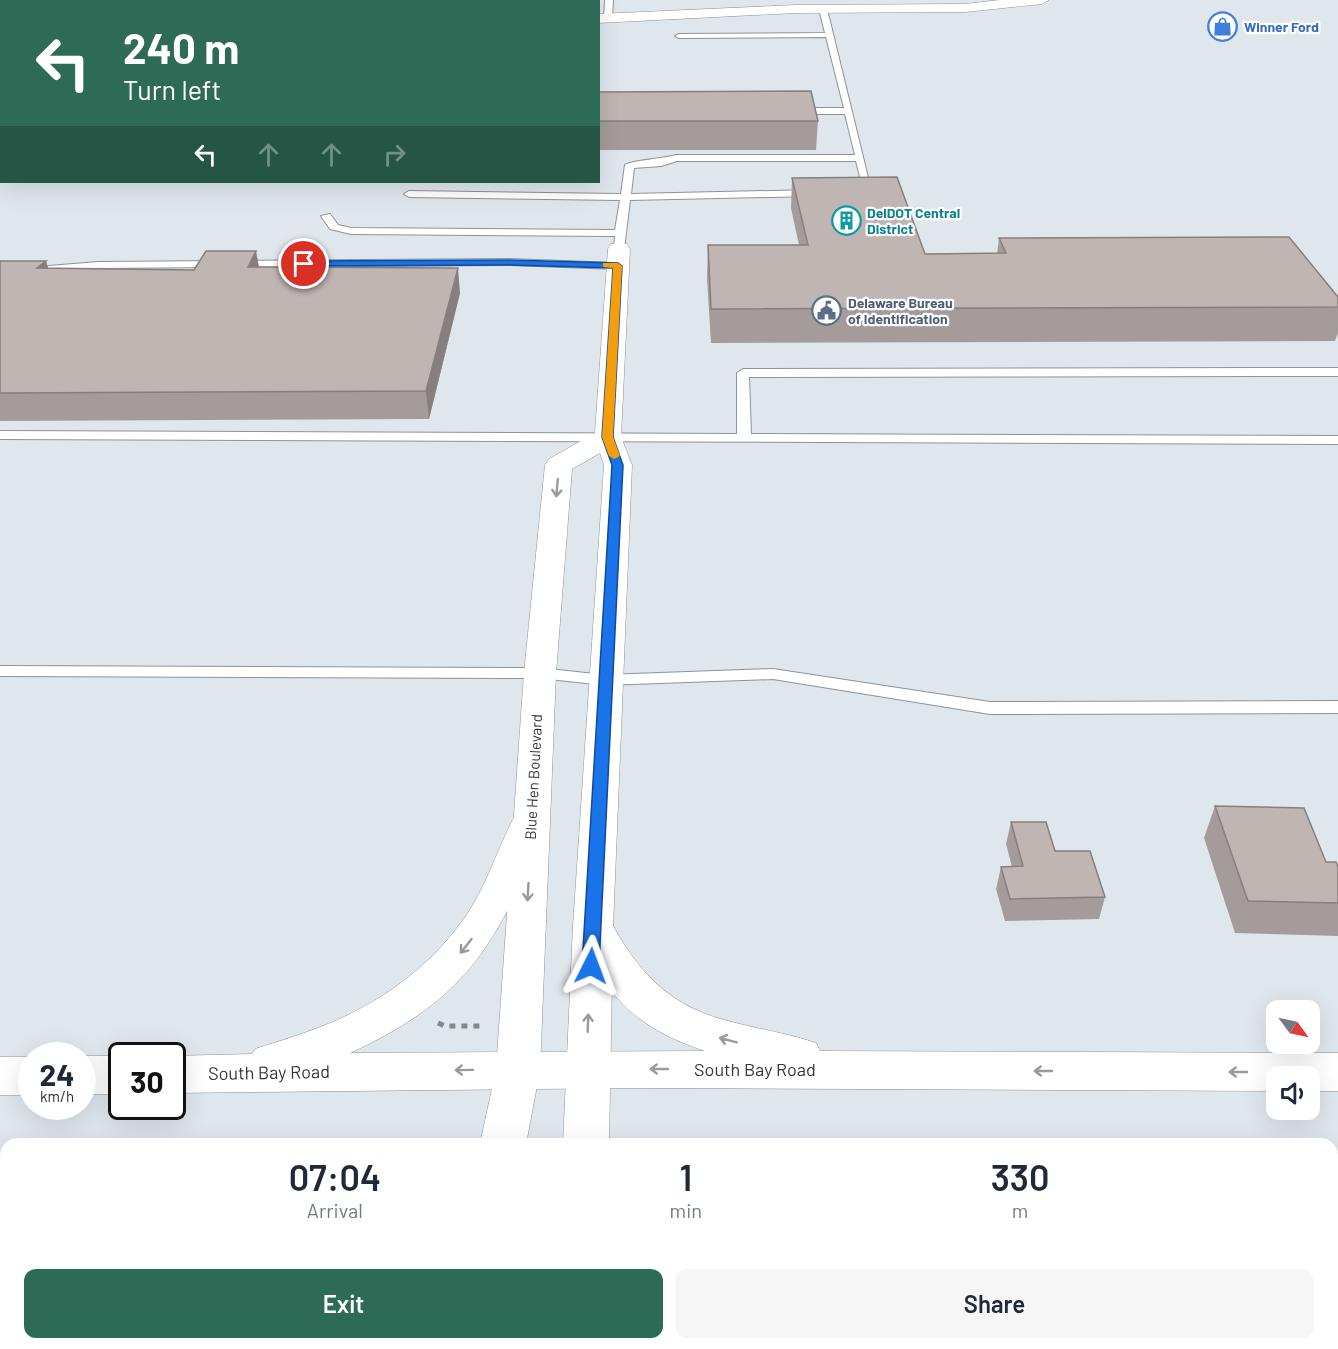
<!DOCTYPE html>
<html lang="en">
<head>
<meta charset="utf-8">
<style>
  body { margin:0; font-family:Barlow,sans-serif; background:#f6f6f7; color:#1f2937; height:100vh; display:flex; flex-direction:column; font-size:22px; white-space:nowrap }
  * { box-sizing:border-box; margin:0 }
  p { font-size:20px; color:#747a83 }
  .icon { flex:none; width:33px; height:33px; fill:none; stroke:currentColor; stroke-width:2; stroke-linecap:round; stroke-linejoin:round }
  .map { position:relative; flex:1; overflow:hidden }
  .drawer { position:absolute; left:0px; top:1138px; width:1338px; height:212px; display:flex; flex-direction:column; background:#fff; border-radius:18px 18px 0 0; box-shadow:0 6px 24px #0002 }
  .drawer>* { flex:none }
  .hud { position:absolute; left:0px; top:0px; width:600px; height:183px; box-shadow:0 6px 24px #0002; background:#2e6b57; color:#fff; overflow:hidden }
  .needle { width:39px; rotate:123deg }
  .buttons { position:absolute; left:1266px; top:1000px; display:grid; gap:12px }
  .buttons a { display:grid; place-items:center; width:54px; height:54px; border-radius:12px; background:#fff; box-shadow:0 6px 24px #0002; font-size:30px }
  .speed { position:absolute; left:18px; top:1042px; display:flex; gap:12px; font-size:30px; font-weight:700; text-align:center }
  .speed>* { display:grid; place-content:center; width:78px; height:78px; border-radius:50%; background:#fff; box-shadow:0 6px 24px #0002; line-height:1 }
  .speed small { font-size:15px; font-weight:400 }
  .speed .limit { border:3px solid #111; border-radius:9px; background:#fff; color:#111 }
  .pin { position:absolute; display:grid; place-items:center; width:51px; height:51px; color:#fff; margin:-26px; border:3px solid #fff; border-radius:50%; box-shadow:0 2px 6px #0007 }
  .me { position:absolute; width:66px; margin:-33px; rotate:3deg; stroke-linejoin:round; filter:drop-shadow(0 0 4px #0008) }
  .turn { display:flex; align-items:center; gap:21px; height:126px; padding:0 24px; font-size:27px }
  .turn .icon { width:78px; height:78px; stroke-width:2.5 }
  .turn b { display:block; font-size:42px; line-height:51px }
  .lanes { display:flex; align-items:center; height:57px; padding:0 24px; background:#0003; justify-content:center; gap:30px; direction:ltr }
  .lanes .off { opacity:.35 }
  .eta { display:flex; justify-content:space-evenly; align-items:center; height:102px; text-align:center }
  .eta b { font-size:36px; font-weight:600; line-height:42px }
  .button { display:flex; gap:12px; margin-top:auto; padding:12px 24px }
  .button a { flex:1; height:69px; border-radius:12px; background:#2e6b57; color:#fff; font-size:24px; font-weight:600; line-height:69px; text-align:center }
  .button a+a { background:#f6f6f7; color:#1f2937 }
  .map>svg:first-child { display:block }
</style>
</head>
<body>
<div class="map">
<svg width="1338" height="1349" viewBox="0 0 1338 1349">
  <rect width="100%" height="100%" fill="#dfe7ed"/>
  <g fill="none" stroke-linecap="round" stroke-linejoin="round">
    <defs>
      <g id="lane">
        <polygon points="605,0 613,0 612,19 608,21 604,19"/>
        <path d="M823,7l4,2 45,185 -8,1 -5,-3 4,-3 -7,-28h-179l-16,5 -27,2 -3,26 183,-4 5,3 -5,3 -184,4 -6,49 -5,3 -5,-3 1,-13 -264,-2 -21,-5 -9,-13 9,-2 8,11 13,3 264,2 5,-30 -211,-3 -5,-3 5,-3 212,3 4,-29c8,-5 38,-6 51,-10h179l-10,-41h-53l-4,-3 4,-3h52l-18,-71 -147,1 -4,-2 4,-2 146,-1 -6,-24z"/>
        <polygon points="509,259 618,263 623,266 618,269 509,265 98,268 0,276 0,270 98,262"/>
        <polygon points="1338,368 1338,376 749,377 751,434 1338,436 1338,444 0,439 0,431 737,434 737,373 743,369"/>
        <polygon points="0,666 540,668 604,675 773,669 990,702 1338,701 1338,713 990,714 773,679 604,685 540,678 0,676"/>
      </g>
      <g id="street">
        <polygon points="1000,0 1049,0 1042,4 965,12 795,13 598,23 598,14 795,5 965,4"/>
        <rect x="0" y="15" width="2" height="10"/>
        <polygon points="619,243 627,244 630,249 621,437 632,465 613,926 609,1144 563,1144 573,926 604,465 600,453 572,469 556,673 540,1070 526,1144 480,1144 496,1070 524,673 545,465 549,459 595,433 608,249 611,244"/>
        <polygon points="434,1344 486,1344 485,1349 433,1349"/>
        <rect x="554" y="1344" width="52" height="5"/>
      </g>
      <g id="highway">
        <path d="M531,806l13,4 5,9c-51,119 -75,177 -199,234l355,-2c-75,-25 -98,-57 -132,-125l6,-11 14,-5 14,5c31,58 62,93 129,108 27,7 54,11 80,20l4,8 518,2v38h-28v-14h-34v14l-646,-3 -458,5v-37h-2l82,-2 3,-5c20,-7 40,-12 60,-20 63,-23 120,-64 156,-121 19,-30 29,-67 47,-98z"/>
        <rect x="82" y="1056" width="40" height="38"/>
        <rect x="0" y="1057" width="32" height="38"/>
        <polygon points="6,1207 6,1253 0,1254 0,1208"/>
        <rect x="1332" y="1209" width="6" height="46"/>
        <polygon points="621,1344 676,1344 674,1349 619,1349"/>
      </g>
    </defs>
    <use href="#lane" stroke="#8c9399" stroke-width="2"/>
    <use href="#street" stroke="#8c9399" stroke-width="1"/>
    <use href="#highway" stroke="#8c9399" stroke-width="1"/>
    <polyline stroke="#82878b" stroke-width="5" stroke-dasharray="6 6" stroke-linecap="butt" points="438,1023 445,1026 481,1026"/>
    <use href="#lane" fill="#fff" fill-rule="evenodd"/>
    <use href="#street" fill="#fff" fill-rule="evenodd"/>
    <use href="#highway" fill="#fff" fill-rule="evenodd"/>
  </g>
  <g fill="#a49c9a">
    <rect x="0" y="61" width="2" height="87"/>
    <polygon points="598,92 818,121 816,150 598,150"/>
    <polygon points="792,178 925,254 997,254 999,238 1338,297 1338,333 1335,341 711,343 707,278 708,245 799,245 791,208"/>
    <polygon points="0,261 46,261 48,268 194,270 259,267 460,293 429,419 0,421"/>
    <polygon points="1215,806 1326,862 1338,867 1338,936 1235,933 1204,838"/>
    <polygon points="1011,822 1055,851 1105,897 1099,919 1005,921 996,889 1001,867 1012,867 1006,844"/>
  </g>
  <g fill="#867f7d">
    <polygon points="256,251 261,277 248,267"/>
    <polygon points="46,261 53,287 37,268"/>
    <polygon points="458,268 460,293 429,419 426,391"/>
  </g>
  <g fill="#bfb5b3" stroke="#867f7d" stroke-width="1.5">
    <rect x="0" y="71" width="2" height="48"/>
    <polygon points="811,91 818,121 598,121 598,92"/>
    <polygon points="897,177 925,254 1006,253 999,238 1289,237 1338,297 1338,307 711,309 708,245 808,245 792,178"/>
    <polygon points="206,251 256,251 248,267 458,268 426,391 0,393 0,261 46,261 37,268 194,270"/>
    <polygon points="1215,806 1304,808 1326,862 1336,862 1338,867 1338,903 1248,901"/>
    <polygon points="1011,822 1046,822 1055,851 1090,851 1105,897 1010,899 1001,867 1023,866"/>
  </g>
  <defs><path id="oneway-shaft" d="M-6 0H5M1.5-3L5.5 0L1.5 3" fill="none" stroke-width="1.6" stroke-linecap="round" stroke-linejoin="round" transform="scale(1.5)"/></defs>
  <g stroke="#989a9c">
    <use href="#oneway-shaft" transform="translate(557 488) rotate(95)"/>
    <use href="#oneway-shaft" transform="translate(528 892) rotate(93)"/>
    <use href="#oneway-shaft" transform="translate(466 946) rotate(128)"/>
    <use href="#oneway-shaft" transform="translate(588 1023) rotate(-88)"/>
    <use href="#oneway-shaft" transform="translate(728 1040) rotate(-165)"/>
    <use href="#oneway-shaft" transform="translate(659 1069) rotate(-180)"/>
    <use href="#oneway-shaft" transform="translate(464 1070) rotate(179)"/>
    <use href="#oneway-shaft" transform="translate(1043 1071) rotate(-180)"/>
    <use href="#oneway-shaft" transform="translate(1238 1072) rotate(-180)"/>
  </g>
  <polygon fill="#1a73e8" stroke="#114b97" stroke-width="1.5" points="509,260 618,263 622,266 613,437 623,465 599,966 597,971 585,971 582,966 612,465 602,437 613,268 509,265 304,266 299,264 304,261"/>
  <polygon fill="#f59e0b" points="603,263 618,263 622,266 613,437 620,456 614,459 609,456 602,437 613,268 603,267"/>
  <defs>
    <symbol id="shop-ring" viewBox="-11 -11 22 22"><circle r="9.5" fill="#fff" stroke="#3f7fe0" stroke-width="1.5"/><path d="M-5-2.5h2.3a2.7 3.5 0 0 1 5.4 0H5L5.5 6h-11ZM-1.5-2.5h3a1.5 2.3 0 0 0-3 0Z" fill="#3f7fe0"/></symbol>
    <symbol id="building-ring" viewBox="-11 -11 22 22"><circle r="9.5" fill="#fff" stroke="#0f9aa8" stroke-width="1.5"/><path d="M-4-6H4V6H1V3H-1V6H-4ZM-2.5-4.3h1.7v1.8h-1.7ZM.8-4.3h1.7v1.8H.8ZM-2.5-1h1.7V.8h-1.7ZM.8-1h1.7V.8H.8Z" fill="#0f9aa8"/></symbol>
    <symbol id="civic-ring" viewBox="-11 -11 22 22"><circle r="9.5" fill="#fff" stroke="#5c6f8a" stroke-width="1.5"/><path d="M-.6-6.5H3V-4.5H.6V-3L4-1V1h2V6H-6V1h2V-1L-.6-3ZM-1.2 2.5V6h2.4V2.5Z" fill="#5c6f8a"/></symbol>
  </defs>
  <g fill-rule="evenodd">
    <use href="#shop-ring" x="1206" y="10" width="33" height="33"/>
    <use href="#building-ring" x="830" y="204" width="33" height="33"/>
    <use href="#civic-ring" x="810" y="294" width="33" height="33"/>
  </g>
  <g text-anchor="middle" stroke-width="4.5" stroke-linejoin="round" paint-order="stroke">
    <g font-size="14" font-weight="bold" fill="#366cbe" stroke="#fff" text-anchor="start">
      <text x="1244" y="32">Winner Ford</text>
    </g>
    <g font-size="14" font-weight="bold" fill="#0d838f" stroke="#fff" text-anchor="start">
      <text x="867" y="218">DelDOT Central<tspan x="867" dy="16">District</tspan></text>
    </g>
    <g font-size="14" font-weight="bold" fill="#4e5e75" stroke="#fff" text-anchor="start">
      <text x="848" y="308">Delaware Bureau<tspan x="848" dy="16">of Identification</tspan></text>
    </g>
    <g font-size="15" fill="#323538" stroke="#fff">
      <text transform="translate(534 777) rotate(-87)" y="5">Blue Hen Boulevard</text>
    </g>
    <g font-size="18" fill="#323538" stroke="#fff">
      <text x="755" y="1076">South Bay Road</text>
      <text transform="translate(269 1073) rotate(-1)" y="6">South Bay Road</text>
    </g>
  </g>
</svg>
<div class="buttons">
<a><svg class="needle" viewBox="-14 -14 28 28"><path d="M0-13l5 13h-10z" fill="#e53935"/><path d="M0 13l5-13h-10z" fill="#747a83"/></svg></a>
<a><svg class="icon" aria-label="sound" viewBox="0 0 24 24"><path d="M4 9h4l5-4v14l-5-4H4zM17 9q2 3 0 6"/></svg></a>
</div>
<div class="speed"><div>24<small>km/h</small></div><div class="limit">30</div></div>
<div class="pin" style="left:304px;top:264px;background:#d93025"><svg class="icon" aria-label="arrive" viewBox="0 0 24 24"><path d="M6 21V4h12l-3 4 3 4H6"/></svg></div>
<svg class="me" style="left:591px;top:966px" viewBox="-20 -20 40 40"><path d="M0-17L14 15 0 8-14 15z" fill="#1a73e8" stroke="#fff" stroke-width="4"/></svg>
<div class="hud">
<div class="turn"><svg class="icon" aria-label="left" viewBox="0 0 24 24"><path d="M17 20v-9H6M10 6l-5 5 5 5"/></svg><div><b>240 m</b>Turn left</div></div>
<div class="lanes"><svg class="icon" aria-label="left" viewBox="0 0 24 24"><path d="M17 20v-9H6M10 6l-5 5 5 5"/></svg><svg class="icon off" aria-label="ahead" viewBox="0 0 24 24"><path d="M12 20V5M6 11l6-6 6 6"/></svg><svg class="icon off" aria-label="ahead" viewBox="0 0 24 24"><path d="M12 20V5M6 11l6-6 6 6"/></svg><svg class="icon off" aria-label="right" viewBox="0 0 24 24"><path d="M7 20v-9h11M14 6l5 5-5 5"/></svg></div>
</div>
<section class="drawer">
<div class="eta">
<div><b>07:04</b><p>Arrival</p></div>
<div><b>1</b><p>min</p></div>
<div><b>330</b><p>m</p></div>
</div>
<div class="button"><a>Exit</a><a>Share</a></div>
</section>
</div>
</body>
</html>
